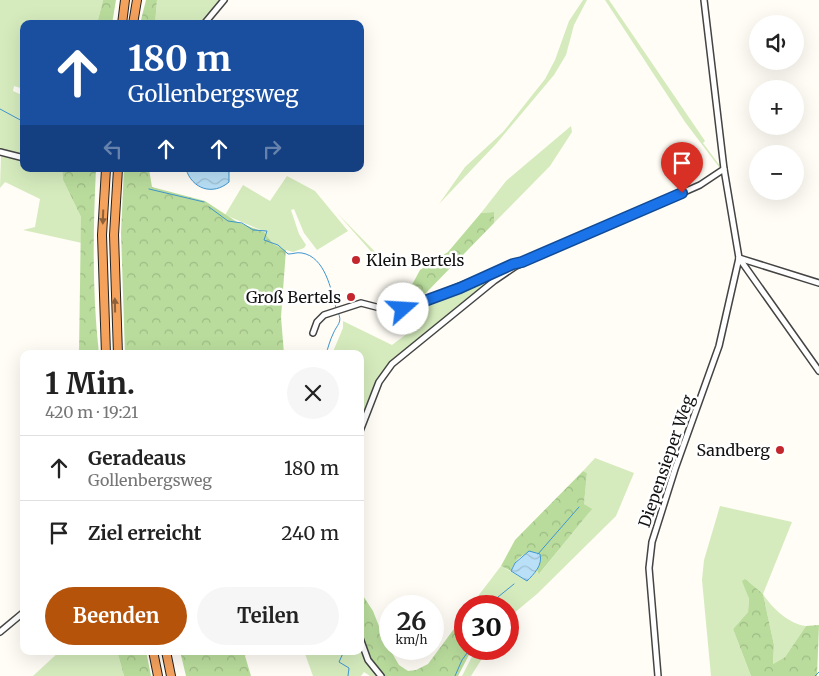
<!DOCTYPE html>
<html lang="de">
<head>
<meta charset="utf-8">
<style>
  body { margin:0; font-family:Merriweather,serif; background:#f6f6f6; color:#222; height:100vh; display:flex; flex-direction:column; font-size:19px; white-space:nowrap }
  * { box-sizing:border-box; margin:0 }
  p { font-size:16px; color:#767676 }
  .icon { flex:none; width:28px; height:28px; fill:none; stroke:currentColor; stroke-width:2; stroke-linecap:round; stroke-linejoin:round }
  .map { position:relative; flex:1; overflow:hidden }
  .details { position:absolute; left:20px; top:350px; width:344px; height:305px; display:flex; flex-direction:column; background:#fff; border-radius:10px; box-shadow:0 5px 20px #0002 }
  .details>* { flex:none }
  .hud { position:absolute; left:20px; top:20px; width:344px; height:152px; border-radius:10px; box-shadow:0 5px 20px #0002; background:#1a4fa0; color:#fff; overflow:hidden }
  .controls { position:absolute; left:749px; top:15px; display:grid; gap:10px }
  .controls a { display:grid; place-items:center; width:55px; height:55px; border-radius:50%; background:#fff; box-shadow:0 5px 20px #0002; font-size:25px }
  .speed { position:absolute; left:379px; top:595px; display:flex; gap:10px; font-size:25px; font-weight:700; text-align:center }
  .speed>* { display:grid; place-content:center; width:65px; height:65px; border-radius:50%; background:#fff; box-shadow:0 5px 20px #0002; line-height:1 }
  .speed small { font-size:12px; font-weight:400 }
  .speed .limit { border:8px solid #d22; background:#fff; color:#111 }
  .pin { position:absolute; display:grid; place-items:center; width:42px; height:42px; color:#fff; margin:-51px -21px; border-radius:50% 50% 50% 0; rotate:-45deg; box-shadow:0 0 5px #0007 }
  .pin .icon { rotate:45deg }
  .me { position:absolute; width:55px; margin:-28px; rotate:71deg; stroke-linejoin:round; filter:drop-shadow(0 0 4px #0008) }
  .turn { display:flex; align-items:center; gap:18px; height:105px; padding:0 25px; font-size:22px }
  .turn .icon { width:65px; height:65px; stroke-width:2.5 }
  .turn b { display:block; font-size:35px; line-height:42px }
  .lanes { display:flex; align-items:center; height:48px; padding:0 25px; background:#0003; justify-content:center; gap:25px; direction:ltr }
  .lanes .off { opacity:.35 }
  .round { display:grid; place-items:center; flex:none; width:52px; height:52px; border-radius:26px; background:#f6f6f6 }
  .overview { display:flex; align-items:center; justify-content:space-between; height:85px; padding:0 25px }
  h1 { font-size:30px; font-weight:700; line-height:38px }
  .button { display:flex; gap:10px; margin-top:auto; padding:10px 25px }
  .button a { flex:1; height:58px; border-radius:30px; background:#b45309; color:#fff; font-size:20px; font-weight:700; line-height:58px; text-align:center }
  .button a+a { background:#f6f6f6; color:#222 }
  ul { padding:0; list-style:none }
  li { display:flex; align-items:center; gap:15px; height:65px; padding:0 25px; border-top:1px solid #e0e0e0 }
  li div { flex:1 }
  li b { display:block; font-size:19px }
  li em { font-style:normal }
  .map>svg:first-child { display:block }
</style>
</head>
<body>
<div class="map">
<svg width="819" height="676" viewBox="0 0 819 676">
  <defs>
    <pattern id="forest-crowns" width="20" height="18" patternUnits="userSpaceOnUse" patternTransform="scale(1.25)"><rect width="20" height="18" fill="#b9dc9c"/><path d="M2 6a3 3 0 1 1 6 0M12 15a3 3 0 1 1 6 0" fill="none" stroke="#9ebc85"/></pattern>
    <pattern id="water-waves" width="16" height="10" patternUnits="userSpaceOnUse" patternTransform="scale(1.25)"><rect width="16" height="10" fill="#b9e0f7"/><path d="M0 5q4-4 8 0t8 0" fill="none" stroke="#9ebfd3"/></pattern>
  </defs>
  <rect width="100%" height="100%" fill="#fffdf5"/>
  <g fill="#d5ebbd">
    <polygon points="0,0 103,0 97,24 24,24 24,89 14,86 13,91 24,96 24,156 0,150"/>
    <polygon points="157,0 221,0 202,24 155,24"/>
    <polygon points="583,0 587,0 574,25 566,55 554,75 496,144 439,204 465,167 503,132 545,79 555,60 569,21"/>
    <polygon points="605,0 609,0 705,141 703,143 720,166 719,167 685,122"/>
    <polygon points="571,126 572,132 550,166 494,223 494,212 481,213 506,181"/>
    <polygon points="1,154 24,159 24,169 62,169 63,180 81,217 82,243 23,230 35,227 40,199 5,182 0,188"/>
    <polygon points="287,176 315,191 348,231 317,250 304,233 294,209 291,210 299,234 306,245 304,248 293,252 286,250 273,244 263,231 225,215 243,185 270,201"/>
    <polygon points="337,213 386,263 400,256 402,258 395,268 383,265"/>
    <polygon points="513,266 386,371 360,427 360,354 332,354 343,328 343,321 392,345 416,327 407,309 432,301"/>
    <polygon points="595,458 634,473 616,516 537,594 508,618 508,606 475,606 472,604 501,566 527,581 537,570 540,573 591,510 584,504 587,473 583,471"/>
    <path d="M720,506l72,16 -29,72c9,14 26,30 43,32l-21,31 -12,7 1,-19 -11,-51 -20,-13 6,18 -1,13 -15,17 18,47h-40l-9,-96 2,-20z"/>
    <polygon points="476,649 488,649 471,676 462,676"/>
    <polygon points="60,651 117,651 124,676 33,676"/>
    <polygon points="304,651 360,651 371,669 378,676 370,676 364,672 361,676 313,676"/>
  </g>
  <g fill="url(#forest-crowns)">
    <polygon points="103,0 116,0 112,24 97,24"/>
    <polygon points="146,0 157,0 155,24 140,24"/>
    <path d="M62,169h34c-3,62 -4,123 3,185h-20l2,-137 -18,-37z"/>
    <polygon points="124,169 149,169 152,187 205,201 237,222 264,232 273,244 286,250 281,317 284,354 125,354 121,233"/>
    <polygon points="494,212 494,223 422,297 426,299 396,308 381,307 380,298 403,293 413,283 420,270 448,252 481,213"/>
    <path d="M583,471l4,2 -3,31 8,5 -53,65 -2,-4 4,-11 -1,-5c-12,-6 -25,4 -29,17l-10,-5 14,-26z"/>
    <polygon points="745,579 763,594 774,645 773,664 785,657 806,626 819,625 817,676 751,676 733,629 748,612 749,599 742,581"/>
    <path d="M360,591l13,20 11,28 15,26 9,6 8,-1 12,-6 37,-50v35h7l-14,27h-74c-26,-28 -24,-50 -24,-85z"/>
    <polygon points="117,651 146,651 151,676 124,676"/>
    <polygon points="180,651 247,651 245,656 251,676 186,676"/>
  </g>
  <g fill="url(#water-waves)" stroke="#3f96cf">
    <path d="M186,169h36l7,3v10c-16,14 -37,7 -43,-13z"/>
    <path d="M529,551l11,3c3,11 -6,20 -13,27l-16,-10 4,-8z"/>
  </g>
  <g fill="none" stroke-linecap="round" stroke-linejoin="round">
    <g stroke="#3f96cf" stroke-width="1">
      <polyline points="0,109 24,122"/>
      <polyline points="149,189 204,202"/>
      <path d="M209,207l19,14 14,2 11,7 14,1 -3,9 14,5 10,9c6,0 8,-2 14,-1 23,4 29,36 34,55"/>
      <path d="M326,354c2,-6 4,-14 7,-20 4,-10 10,-11 5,-22"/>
      <polyline points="538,554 579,507"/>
      <polyline points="498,597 514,584"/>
      <polyline points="344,651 339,662 349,668 348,676"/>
      <polyline points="455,676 462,660 470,649"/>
      <polyline points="815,676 819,672"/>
    </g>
    <defs>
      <g id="minor">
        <polyline points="204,24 224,0"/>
        <polyline points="0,152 24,158"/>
        <polyline points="724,169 739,258 819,371"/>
        <polyline points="739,258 819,283"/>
        <polyline points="313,333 317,322 324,315 361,303 388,310 403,309 517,263"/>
        <polyline points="360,431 379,382 392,364 494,281 516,266 700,185 724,169 704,0"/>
        <polyline points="0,632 24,612"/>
        <polyline points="360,638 368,660 381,676"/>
        <polyline points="658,676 649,568 652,542 675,469 719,346 739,258"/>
      </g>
      <g id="highway">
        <polyline points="122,24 125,0"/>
        <polyline points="133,24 137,0"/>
        <polyline points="118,169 114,235 118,354"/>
        <polyline points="106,354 102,235 106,169"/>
        <polyline points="153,651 158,676"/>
        <polyline points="166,651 171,676"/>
      </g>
    </defs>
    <use href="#minor" stroke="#444" stroke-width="8"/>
    <use href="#highway" stroke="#222" stroke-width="10"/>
    <use href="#minor" stroke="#fff" stroke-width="5"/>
    <use href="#highway" stroke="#f5a25d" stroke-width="8"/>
  </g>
  <defs><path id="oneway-solid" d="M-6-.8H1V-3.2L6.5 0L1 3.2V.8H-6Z" transform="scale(1.25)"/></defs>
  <g fill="#8e613b">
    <use href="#oneway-solid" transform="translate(103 217) rotate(92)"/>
    <use href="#oneway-solid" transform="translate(115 305) rotate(-91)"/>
  </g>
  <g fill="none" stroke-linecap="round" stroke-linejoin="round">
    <defs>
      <polyline id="route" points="403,309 460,288 513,264 522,262 682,193"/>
    </defs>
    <use href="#route" stroke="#114b97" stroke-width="12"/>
    <use href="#route" stroke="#1a73e8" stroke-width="9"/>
  </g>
  <g fill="#c4262e" stroke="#fff" stroke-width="2">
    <circle cx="356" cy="260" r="5"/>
    <circle cx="351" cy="297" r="5"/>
    <circle cx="780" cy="450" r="5"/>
  </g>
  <g text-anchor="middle" stroke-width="5" stroke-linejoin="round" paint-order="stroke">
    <g font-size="16" fill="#111" stroke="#fff" text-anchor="end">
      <text x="366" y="266" text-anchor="start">Klein Bertels</text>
      <text x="341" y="303">Groß Bertels</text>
      <text x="770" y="456">Sandberg</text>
    </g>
    <g font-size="16" fill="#111" stroke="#fff">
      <text transform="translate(666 461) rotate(-71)" y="6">Diepensieper Weg</text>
    </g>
  </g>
</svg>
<div class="controls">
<a><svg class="icon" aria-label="sound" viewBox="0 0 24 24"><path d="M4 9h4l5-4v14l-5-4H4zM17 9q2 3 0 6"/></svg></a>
<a>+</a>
<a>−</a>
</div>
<div class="speed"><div>26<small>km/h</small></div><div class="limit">30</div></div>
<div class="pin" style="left:682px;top:193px;background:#d93025"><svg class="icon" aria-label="arrive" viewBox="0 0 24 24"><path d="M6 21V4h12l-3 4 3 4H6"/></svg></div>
<svg class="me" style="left:403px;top:309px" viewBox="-20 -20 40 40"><circle r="19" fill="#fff"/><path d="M0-13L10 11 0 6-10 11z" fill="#1a73e8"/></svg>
<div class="hud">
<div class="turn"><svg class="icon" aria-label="ahead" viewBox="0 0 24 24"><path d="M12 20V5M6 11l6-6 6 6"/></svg><div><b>180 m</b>Gollenbergsweg</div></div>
<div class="lanes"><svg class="icon off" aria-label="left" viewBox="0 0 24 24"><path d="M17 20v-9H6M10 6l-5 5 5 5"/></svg><svg class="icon" aria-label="ahead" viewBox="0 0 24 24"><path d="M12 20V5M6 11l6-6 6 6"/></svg><svg class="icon" aria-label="ahead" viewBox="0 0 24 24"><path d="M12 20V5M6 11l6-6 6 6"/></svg><svg class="icon off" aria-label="right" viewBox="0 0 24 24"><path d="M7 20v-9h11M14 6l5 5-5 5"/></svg></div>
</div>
<section class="details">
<div class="overview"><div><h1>1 Min.</h1><p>420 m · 19:21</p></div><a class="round"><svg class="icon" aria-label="close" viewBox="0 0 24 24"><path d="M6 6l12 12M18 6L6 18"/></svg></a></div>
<ul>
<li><svg class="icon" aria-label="ahead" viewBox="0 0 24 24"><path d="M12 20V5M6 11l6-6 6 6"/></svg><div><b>Geradeaus</b><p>Gollenbergsweg</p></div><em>180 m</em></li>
<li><svg class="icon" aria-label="arrive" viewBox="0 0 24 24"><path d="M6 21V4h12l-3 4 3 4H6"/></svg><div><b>Ziel erreicht</b></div><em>240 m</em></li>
</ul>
<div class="button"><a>Beenden</a><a>Teilen</a></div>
</section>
</div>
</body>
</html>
